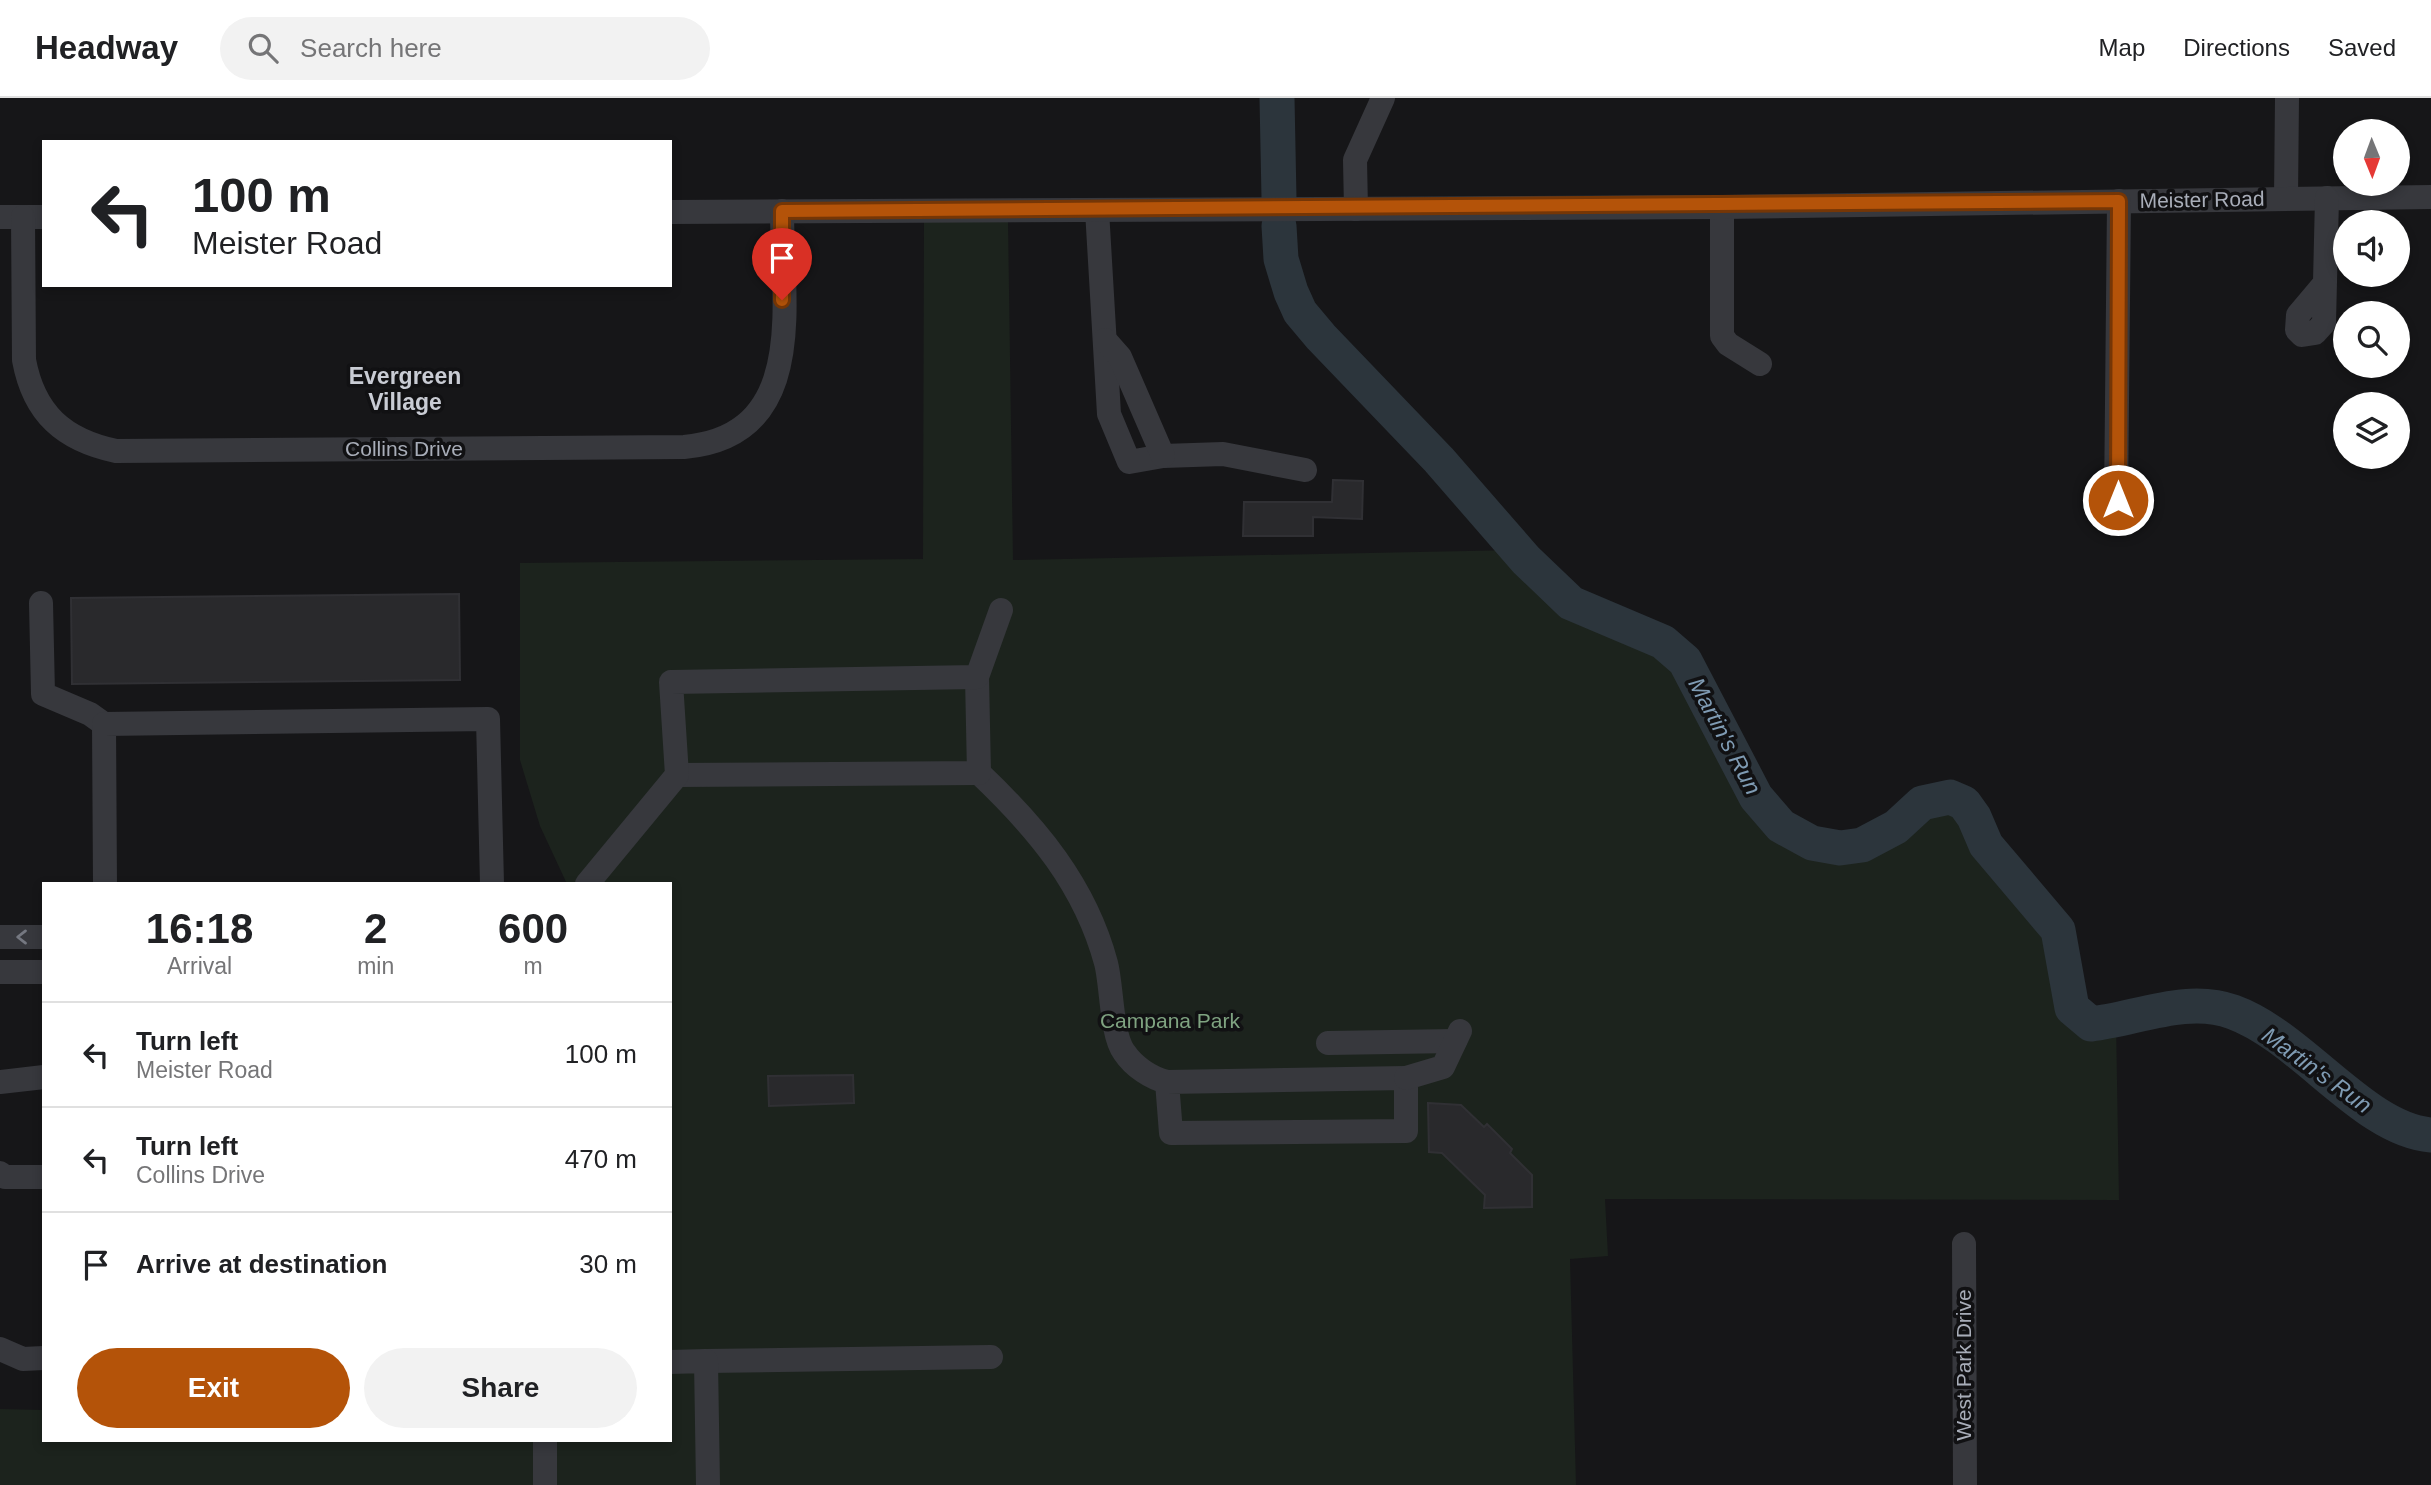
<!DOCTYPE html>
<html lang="en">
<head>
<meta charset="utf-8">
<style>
  body { margin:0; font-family:Helvetica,sans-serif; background:#f2f2f2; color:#202124; height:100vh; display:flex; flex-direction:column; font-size:26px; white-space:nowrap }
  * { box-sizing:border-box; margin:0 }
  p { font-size:23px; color:#757577 }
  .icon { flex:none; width:38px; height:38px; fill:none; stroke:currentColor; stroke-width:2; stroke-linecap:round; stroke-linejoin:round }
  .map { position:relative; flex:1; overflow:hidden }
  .panel { position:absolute; left:42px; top:784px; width:630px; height:560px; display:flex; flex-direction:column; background:#fff; border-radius:0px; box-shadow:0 4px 10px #0003 }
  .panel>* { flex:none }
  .top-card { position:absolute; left:42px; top:42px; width:630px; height:147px; border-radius:0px; box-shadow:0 4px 10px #0003; background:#fff; color:#202124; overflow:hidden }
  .needle { width:46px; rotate:179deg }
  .tools { position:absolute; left:2333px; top:21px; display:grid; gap:14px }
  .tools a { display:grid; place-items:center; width:77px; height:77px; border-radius:50%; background:#fff; box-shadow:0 4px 10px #0003; font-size:35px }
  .pin { position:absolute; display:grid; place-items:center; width:60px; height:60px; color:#fff; margin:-72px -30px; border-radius:50% 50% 50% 0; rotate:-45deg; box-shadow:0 0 7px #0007 }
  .pin .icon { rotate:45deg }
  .me { position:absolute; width:77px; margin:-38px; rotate:0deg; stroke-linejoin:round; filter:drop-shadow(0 0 5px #0008) }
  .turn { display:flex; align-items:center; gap:24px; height:147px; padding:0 35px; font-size:32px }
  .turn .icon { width:91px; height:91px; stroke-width:2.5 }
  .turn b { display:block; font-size:49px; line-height:60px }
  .eta { display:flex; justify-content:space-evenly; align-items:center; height:119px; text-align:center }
  .eta b { font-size:42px; font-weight:800; line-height:49px }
  .action { display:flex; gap:14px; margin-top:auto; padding:14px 35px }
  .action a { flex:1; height:80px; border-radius:42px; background:#b45309; color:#fff; font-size:28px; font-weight:800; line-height:80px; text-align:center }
  .action a+a { background:#f2f2f2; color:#202124 }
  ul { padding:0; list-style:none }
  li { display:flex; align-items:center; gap:21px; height:105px; padding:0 35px; border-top:2px solid #e0e0e0 }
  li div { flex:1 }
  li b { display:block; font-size:26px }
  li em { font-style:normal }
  header { display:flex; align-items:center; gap:42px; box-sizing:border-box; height:98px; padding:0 35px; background:#fff; border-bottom:2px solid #e0e0e0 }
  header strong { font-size:33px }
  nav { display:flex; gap:38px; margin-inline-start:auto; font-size:24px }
  .search { width:490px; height:63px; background:#f2f2f2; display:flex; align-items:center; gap:18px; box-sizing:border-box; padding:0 24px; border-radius:38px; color:#757577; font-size:26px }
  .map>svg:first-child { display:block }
</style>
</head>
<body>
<header>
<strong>Headway</strong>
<div class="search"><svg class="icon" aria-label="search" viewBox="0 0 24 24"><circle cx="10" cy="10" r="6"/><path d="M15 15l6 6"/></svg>Search here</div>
<nav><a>Map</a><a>Directions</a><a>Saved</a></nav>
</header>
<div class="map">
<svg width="2431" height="1387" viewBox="0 0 2431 1387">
  <rect width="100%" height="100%" fill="#161618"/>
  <polygon fill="#1c231d" points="1008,123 1013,462 1517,452 1571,505 1663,544 1685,563 1756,699 1781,728 1812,745 1840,750 1862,747 1896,729 1922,705 1950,699 1964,705 1974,719 1986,747 2058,832 2072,910 2091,926 2116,923 2119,1102 1605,1101 1608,1158 1570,1161 1576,1387 0,1387 0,1311 44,1312 44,1342 670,1342 670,786 567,786 540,728 520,662 520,465 923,461 924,124"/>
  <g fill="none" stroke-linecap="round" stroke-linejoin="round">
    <g stroke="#2c353c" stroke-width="35">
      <polyline points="1277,0 1279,100"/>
      <path d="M1279,128l2,33 10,33 9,20 21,25 118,123 87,100 45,43 92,39 22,19 71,136 25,29 31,17 28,5 22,-3 34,-18 26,-24 28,-6 14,6 10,14 12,28 72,85 14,78 19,16c45,-5 96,-29 142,-12 69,25 131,118 198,123"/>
    </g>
  </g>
  <g fill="#29292c" stroke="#303034" stroke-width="2">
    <polygon points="1333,382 1363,383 1362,421 1313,419 1313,438 1243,438 1244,404 1332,404"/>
    <polygon points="459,496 460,582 72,586 71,500"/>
    <polygon points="853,977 854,1005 769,1008 768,978"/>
    <polygon points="1428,1005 1461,1007 1484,1029 1487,1026 1512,1051 1510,1055 1532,1077 1532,1109 1484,1110 1485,1097 1442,1055 1429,1054"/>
  </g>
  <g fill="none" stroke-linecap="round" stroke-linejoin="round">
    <g stroke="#37383d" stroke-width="24">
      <polyline points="2286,100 2287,0"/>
      <polyline points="1722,109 1722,238 1728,246 1760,266"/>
      <polyline points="1356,111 1355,62 1383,0"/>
      <polyline points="1097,112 1109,316 1129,364 1163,358 1223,356 1305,372"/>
      <polyline points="670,114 1722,109 2431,99"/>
      <polyline points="0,119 44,119"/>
      <path d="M23,119l1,143c10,54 40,80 92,91l568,-4c126,-11 98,-145 98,-236"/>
      <polyline points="2325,185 2298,217 2297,232 2302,237 2315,235 2324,225 2327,100"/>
      <polyline points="1105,242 1120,259 1163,358"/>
      <polyline points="2116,406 2119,103"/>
      <polyline points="41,505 43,596 90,616 104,626"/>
      <path d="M979,675c58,55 106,112 127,190 6,23 5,71 18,89 10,15 27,26 43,30l4,51 235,-2v-53l-239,4"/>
      <polyline points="677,677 979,675 977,579"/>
      <polyline points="105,786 104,626 488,621 492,786"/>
      <polyline points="587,786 677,677 671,584 977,579 1001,512"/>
      <polyline points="0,839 44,839"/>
      <polyline points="0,874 44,874"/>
      <polyline points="1328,945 1455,943"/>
      <polyline points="1406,980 1443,969 1460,933"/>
      <polyline points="0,984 44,979"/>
      <polyline points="0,1075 5,1079 44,1079"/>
      <polyline points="1964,1146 1965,1387"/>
      <polyline points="0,1251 23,1261 44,1260"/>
      <polyline points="706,1263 991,1259"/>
      <polyline points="670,1264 706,1263 708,1387"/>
      <polyline points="545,1342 545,1387"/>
    </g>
  </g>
  <defs><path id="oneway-chevron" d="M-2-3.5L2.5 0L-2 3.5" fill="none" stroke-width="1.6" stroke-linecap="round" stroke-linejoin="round" transform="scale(1.75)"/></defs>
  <use stroke="#757881" href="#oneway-chevron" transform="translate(22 839) rotate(180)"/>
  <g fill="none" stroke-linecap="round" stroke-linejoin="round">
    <defs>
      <polyline id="route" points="782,202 782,113 2119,103 2118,402"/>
    </defs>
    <use href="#route" stroke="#753606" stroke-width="18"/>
    <use href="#route" stroke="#b45309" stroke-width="12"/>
  </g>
  <g text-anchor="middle" stroke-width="7" stroke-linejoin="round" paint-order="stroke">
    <g font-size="21" fill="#a8adb8" stroke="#111113">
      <text transform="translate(2202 102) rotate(-1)" y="7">Meister Road</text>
      <text x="404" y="358">Collins Drive</text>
      <text transform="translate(1964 1267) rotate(-90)" y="7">West Park Drive</text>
    </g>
    <g font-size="21" fill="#7fa381" stroke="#111113">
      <text x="1170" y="930">Campana Park</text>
    </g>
    <g font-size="23" font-weight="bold" fill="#c9ccd4" stroke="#111113">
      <text x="405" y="286">Evergreen<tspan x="405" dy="26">Village</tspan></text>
    </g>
    <g font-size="23" font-style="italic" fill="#7f9bb3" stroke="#111113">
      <text transform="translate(1725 638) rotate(62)" y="8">Martin's Run</text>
      <text transform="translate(2317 972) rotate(36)" y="8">Martin's Run</text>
    </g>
  </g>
</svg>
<div class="tools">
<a><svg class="needle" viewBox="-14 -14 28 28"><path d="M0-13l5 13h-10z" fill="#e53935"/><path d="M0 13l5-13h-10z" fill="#757577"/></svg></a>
<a><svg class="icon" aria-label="sound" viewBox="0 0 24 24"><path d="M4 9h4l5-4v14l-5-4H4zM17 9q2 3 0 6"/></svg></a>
<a><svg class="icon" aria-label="search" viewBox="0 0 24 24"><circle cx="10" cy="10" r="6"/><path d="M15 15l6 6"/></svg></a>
<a><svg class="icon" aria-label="layers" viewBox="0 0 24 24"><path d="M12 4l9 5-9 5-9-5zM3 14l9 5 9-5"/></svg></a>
</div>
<div class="pin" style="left:782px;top:202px;background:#d93025"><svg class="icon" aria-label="arrive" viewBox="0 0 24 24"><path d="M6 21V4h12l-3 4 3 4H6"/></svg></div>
<svg class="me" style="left:2118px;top:402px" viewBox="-20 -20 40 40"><circle r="17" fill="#b45309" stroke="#fff" stroke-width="3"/><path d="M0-11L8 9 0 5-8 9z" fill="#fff"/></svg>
<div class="top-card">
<div class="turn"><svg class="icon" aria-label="left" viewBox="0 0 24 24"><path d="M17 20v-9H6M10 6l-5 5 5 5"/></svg><div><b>100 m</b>Meister Road</div></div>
</div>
<section class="panel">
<div class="eta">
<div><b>16:18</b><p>Arrival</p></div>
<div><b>2</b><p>min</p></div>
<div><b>600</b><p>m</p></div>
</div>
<ul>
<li><svg class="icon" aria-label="left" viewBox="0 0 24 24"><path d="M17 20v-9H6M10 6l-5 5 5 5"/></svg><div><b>Turn left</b><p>Meister Road</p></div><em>100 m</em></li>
<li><svg class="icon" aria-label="left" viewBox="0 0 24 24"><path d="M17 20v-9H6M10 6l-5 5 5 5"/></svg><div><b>Turn left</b><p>Collins Drive</p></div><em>470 m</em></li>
<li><svg class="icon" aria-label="arrive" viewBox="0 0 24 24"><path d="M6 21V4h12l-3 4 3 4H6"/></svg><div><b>Arrive at destination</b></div><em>30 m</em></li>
</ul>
<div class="action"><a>Exit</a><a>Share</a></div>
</section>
</div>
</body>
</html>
